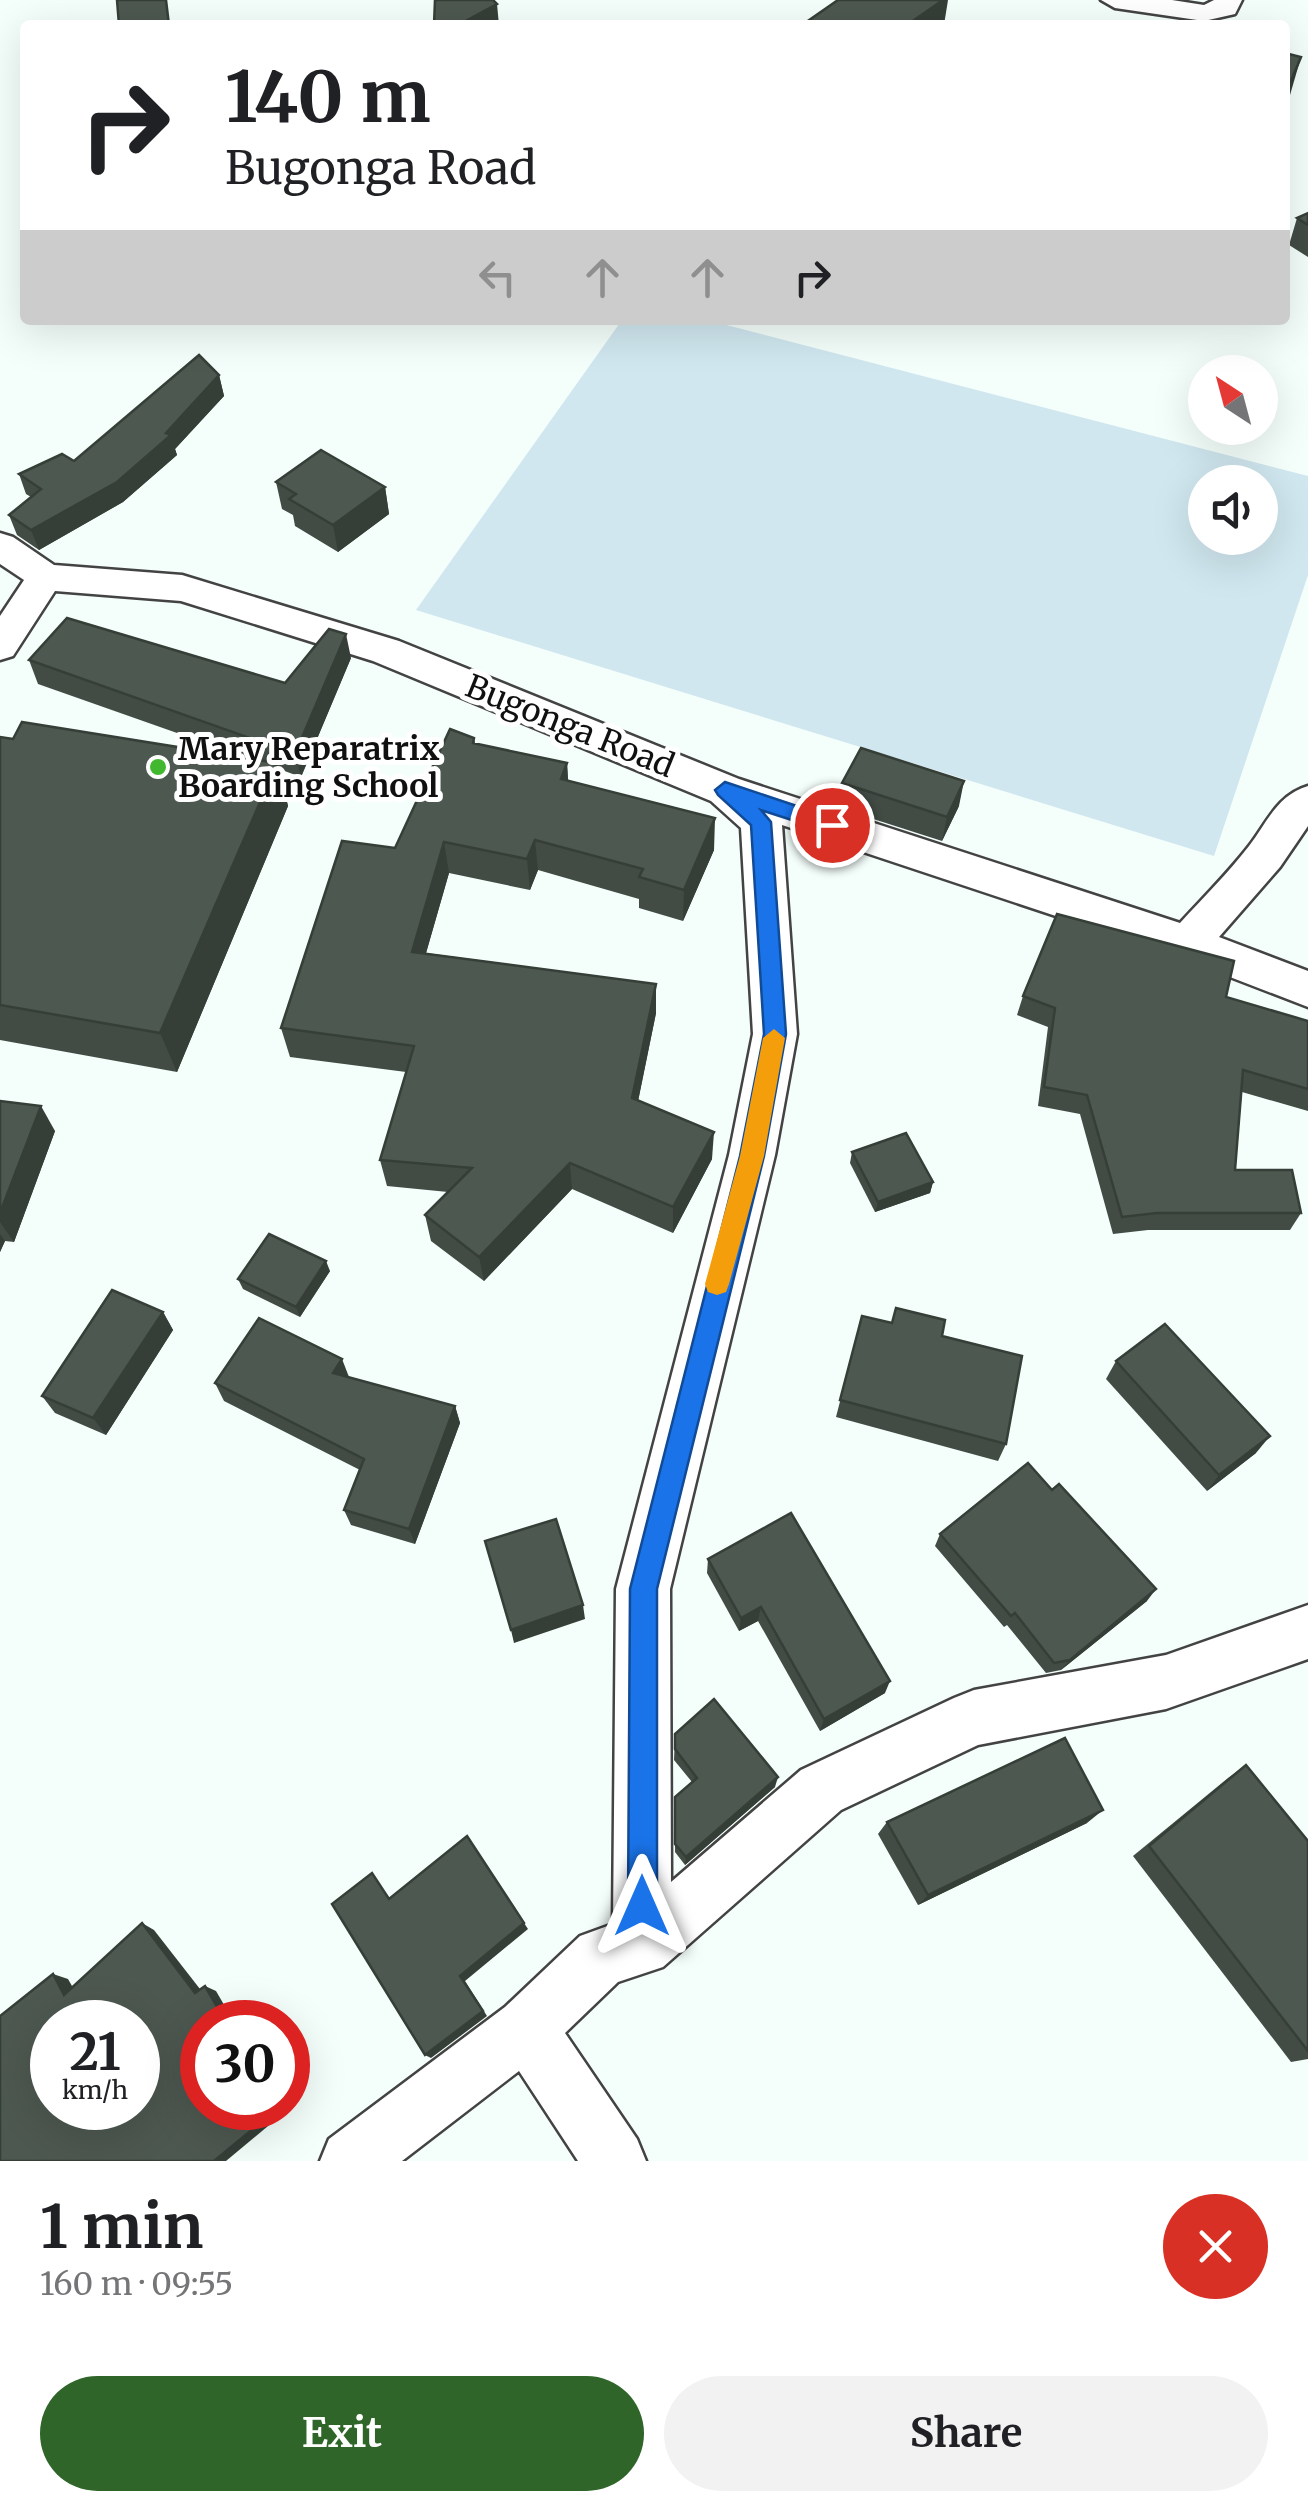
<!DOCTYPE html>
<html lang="en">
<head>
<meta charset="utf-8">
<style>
  body { margin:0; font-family:Merriweather,serif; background:#f2f2f2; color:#202124; height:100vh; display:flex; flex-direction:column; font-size:38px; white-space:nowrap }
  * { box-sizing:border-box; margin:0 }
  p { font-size:32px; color:#757577 }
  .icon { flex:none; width:55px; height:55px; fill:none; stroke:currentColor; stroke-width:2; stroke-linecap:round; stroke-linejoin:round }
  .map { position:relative; height:2161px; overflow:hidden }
  .details { display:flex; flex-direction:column; background:#fff; flex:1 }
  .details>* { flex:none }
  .hud { position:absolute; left:20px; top:20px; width:1270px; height:305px; border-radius:10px; box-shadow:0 10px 40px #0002; background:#fff; color:#202124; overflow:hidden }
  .needle { width:65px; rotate:324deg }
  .fabs { position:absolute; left:1188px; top:355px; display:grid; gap:20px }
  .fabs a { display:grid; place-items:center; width:90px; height:90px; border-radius:50%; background:#fff; box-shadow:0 10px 40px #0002; font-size:50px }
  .speed { position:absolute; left:30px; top:2000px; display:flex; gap:20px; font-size:50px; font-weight:700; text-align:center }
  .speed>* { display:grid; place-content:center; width:130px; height:130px; border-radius:50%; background:#fff; box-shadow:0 10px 40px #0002; line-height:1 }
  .speed small { font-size:25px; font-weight:400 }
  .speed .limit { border:15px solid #d22; background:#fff; color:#111 }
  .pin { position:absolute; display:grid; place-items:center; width:85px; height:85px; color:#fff; margin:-42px; border:5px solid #fff; border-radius:50%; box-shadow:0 2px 10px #0007 }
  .me { position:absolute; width:110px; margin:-55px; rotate:0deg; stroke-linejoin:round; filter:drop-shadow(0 0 8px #0008) }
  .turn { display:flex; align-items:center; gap:35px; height:210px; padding:0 40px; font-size:45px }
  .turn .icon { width:130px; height:130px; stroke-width:2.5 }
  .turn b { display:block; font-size:70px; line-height:85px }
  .lanes { display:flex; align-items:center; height:95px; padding:0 40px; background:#0003; justify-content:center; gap:50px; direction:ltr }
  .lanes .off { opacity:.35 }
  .round { display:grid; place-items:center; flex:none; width:105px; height:105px; border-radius:52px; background:#f2f2f2 }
  .head { display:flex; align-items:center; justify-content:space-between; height:170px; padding:0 40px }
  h1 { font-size:60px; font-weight:700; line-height:75px }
  .button { display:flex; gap:20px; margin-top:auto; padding:20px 40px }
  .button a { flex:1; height:115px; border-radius:60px; background:#2f6529; color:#fff; font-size:40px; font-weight:700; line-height:115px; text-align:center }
  .button a+a { background:#f2f2f2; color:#202124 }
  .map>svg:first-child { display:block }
</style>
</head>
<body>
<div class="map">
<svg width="1308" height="2161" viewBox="0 0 1308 2161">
  <rect width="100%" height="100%" fill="#f4fefb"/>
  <path fill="#d0e7ef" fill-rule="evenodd" d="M622,320h85l601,156v99l-94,281 -798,-246zM1205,482h55v56h-55z"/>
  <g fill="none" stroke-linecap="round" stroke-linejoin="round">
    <defs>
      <g id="street">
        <polygon points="1101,0 1172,0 1204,5 1214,0 1242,0 1235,14 1204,21 1115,8"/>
        <path d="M0,533l13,4 41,28 128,10 217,66 340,138 441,144c23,-25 48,-50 69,-77 18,-23 28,-51 59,-60v40l-28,41 -61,70 89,34v36l-135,-52 -391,-130 15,209 -22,121 -105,434 1,293 130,-112 153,-72 20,-8 192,-35 142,-50v54l-142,50 -188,36 -137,65 -178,157 -45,15 -53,51 72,106 9,22h-68l-59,-90 -117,90h-82l9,-22 176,-132 75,-71 33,-12 3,-335 113,-434 24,-121 -12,-206 -30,-27 -338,-140 -192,-60 -126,-10 -42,65 -13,4v-44l24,-36 -24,-16z"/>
      </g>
    </defs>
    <use href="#street" stroke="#434343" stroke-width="5"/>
    <use href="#street" fill="#fff" fill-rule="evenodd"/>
  </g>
  <g fill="#424c45">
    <polygon points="1308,213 1308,257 1289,245 1297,218"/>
    <polygon points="219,375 224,396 175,449 177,455 123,502 39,550 17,535 9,515 31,497 26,494 19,474 74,461"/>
    <polygon points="276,482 385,487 389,514 338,552 295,526 293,515 282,509"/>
    <polygon points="351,658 301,777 279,769 288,806 177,1072 0,1040 0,737 248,758 38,684 29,660 285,683"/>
    <polygon points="474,738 475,743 567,763 568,781 714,850 683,921 639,908 639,899 538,870 530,890 449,873 426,953 656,984 656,1013 638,1101 712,1159 673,1233 572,1189 484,1281 431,1241 425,1215 448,1192 387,1186 380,1160 406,1072 290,1057 281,1028 395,848"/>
    <polygon points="842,783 959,806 942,841 839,808"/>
    <polygon points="1023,996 1226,997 1308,1021 1308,1111 1242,1092 1235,1170 1301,1213 1290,1230 1148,1230 1113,1234 1080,1114 1038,1106 1048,1027 1017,1015"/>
    <polygon points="0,1101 55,1131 14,1242 5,1241 0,1252"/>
    <polygon points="852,1152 933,1182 930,1193 875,1212 850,1163"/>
    <polygon points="330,1271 300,1317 243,1289 238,1279"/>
    <polygon points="163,1312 173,1330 106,1435 55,1413 42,1396"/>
    <polygon points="862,1316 942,1336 1006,1444 998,1461 836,1417"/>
    <polygon points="1116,1361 1256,1453 1207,1491 1106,1379"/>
    <polygon points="215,1383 455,1406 460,1423 415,1544 351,1525 344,1510 360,1470 224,1401"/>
    <polygon points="940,1534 1147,1601 1061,1670 1046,1673 1007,1625 1004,1627 935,1546"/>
    <polygon points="708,1559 885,1693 820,1731 758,1621 739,1631 707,1573"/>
    <polygon points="675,1734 775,1787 685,1865 675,1852 675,1797 692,1782 674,1760"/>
    <polygon points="1246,1765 1308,1841 1308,2059 1291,2062 1133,1856 1228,1778"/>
    <polygon points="887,1822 1087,1823 918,1905 878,1834"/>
  </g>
  <g fill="#363e38">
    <polygon points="943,0 948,0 944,25 907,25"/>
    <polygon points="497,4 499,25 458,25"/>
    <polygon points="1301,57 1288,102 1285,108 1285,95"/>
    <polygon points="219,375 224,396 175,449 177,455 123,502 39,550 31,530 166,433"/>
    <polygon points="385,487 389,514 338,552 333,525"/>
    <polygon points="346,634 351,658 301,777 295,754"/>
    <polygon points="277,763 288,806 177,1072 160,1033"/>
    <polygon points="567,763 569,794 561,779"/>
    <polygon points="964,781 959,806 942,841 947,817"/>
    <polygon points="715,818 714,850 683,921 684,890"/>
    <polygon points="535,840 538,870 530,890 527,859"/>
    <polygon points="444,842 449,873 418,981 412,952"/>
    <polygon points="656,984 656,1013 633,1126 632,1098"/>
    <polygon points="41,1106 55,1131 14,1242 0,1222 0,1213"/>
    <polygon points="714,1132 712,1159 673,1233 673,1207"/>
    <polygon points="570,1163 572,1189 484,1281 479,1257"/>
    <polygon points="933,1182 930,1193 875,1212 878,1202"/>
    <polygon points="0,1234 5,1241 0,1252"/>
    <polygon points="326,1261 330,1271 300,1317 296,1307"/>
    <polygon points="163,1312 173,1330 106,1435 93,1418"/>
    <polygon points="342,1359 349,1377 333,1373"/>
    <polygon points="455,1406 460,1423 415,1544 409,1529"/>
    <polygon points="1270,1436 1256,1453 1207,1491 1219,1475"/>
    <polygon points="1156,1589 1147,1601 1061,1670 1070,1660"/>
    <polygon points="583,1605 585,1619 514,1643 511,1630"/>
    <polygon points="761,1607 758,1621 739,1631 741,1618"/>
    <polygon points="890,1681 885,1693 820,1731 824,1719"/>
    <polygon points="778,1777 775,1787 685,1865 686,1857"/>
    <polygon points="1103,1810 1087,1823 918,1905 928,1895"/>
    <polygon points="142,1923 154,1930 207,1998 195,1993"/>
    <polygon points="524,1923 528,1929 465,1981 487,2016 431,2058 425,2055 460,1976"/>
    <polygon points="53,1974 68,1979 80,2000 64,1995"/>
    <polygon points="205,1986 216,1991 234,2022 226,2022"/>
    <polygon points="275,2108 284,2108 286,2111 226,2161 214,2161"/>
  </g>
  <g fill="#4d5850" stroke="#363e38" stroke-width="2.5" fill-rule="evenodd">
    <polygon points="117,0 166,0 169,25 119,25"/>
    <polygon points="435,0 493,0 497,4 458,25 434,25"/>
    <polygon points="838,0 943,0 907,25 802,25"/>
    <polygon points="1285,53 1301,57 1285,95"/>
    <polygon points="1308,213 1308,225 1297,218"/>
    <polygon points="199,355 219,375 166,433 171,435 117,482 31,530 9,515 41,489 19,474 62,454 74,461"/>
    <polygon points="321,450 385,487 333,525 289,499 296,494 276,482"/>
    <polygon points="67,618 285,683 329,629 346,634 295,754 29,660"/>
    <polygon points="22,722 277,763 160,1033 0,1005 0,737 13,739"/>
    <polygon points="450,729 474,738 473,743 567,763 561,779 715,818 684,890 639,877 643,869 535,840 527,859 444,842 412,952 656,984 632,1098 714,1132 673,1207 570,1163 479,1257 425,1215 472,1168 380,1160 414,1046 281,1028 342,841 395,848"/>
    <polygon points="861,748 964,781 947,817 842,783"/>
    <polygon points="1057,914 1234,961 1226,997 1308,1021 1308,1089 1243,1070 1235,1170 1292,1170 1301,1213 1157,1213 1122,1217 1087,1095 1044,1087 1055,1008 1023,996"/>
    <polygon points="0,1101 41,1106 0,1213"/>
    <polygon points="906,1133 933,1182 878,1202 852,1152"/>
    <polygon points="269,1234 326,1261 296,1307 238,1279"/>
    <polygon points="112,1290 163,1312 93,1418 42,1396"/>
    <polygon points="896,1308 945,1320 942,1336 1022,1356 1006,1444 840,1400 862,1316 892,1323"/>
    <polygon points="259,1318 342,1359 333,1373 455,1406 409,1529 344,1510 364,1459 215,1383"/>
    <polygon points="1165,1324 1270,1436 1219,1475 1116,1361"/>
    <polygon points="1028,1463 1052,1490 1059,1484 1156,1589 1070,1660 1054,1663 1015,1613 1011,1616 940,1534"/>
    <polygon points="791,1513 890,1681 824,1719 761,1607 741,1618 708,1559"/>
    <polygon points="556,1519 583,1605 511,1630 485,1541"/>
    <polygon points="714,1699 778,1777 686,1857 675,1844 675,1797 697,1778 675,1749 675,1734"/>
    <polygon points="1065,1738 1103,1810 928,1895 887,1822"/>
    <polygon points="1246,1765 1308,1841 1308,2051 1149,1846"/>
    <polygon points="467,1836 524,1923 460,1976 483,2011 425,2055 332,1904 372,1873 389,1899"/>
    <path d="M142,1923l53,70 10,-7 21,36h-24v86h73l1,2 -62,51h-214v-145l53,-42 11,21zM52,2022h86v86h-86z"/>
  </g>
  <polygon fill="#1a73e8" stroke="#114b97" stroke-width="2.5" points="725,782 839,820 842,825 832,833 761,810 771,822 786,1034 764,1156 657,1589 657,1906 653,1917 642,1921 632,1917 628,1906 630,1589 740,1156 764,1034 751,825 718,795 715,790"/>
  <polygon fill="#f59e0b" points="774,1029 785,1038 764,1156 729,1284 726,1292 717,1295 708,1292 705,1284 740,1156 763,1038"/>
  <circle fill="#42b830" stroke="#fff" stroke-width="4" cx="158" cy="767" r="10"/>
  <g text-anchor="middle" stroke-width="10" stroke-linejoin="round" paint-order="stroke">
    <g font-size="32" fill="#101010" stroke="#fff">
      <text transform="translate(570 726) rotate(22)" y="11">Bugonga Road</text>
    </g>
    <g font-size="32" font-weight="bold" fill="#101010" stroke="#fff" text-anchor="start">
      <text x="178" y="760">Mary Reparatrix<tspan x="178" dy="37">Boarding School</tspan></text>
    </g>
  </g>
</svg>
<div class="fabs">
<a><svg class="needle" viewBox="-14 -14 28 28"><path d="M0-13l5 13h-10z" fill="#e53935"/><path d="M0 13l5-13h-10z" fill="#757577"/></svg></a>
<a><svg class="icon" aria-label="sound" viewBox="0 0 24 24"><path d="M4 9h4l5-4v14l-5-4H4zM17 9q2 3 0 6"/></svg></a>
</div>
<div class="speed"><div>21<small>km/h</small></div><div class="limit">30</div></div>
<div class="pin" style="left:832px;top:825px;background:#d93025"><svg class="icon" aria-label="arrive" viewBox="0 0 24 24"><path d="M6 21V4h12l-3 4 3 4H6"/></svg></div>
<svg class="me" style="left:642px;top:1906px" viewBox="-20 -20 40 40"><path d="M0-17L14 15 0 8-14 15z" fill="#1a73e8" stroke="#fff" stroke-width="4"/></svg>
<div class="hud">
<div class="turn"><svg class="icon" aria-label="right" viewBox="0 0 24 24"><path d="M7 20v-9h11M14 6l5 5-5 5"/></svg><div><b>140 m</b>Bugonga Road</div></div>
<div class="lanes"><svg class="icon off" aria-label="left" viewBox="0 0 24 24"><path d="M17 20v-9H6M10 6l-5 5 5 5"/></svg><svg class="icon off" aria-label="ahead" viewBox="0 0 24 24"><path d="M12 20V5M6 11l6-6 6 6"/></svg><svg class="icon off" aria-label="ahead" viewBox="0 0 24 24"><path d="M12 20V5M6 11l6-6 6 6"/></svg><svg class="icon" aria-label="right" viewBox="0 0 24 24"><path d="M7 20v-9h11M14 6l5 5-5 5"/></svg></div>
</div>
</div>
<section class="details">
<div class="head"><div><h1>1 min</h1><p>160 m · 09:55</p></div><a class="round" style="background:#d93025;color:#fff"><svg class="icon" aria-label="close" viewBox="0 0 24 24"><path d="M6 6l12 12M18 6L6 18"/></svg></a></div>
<div class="button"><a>Exit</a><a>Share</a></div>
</section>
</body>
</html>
